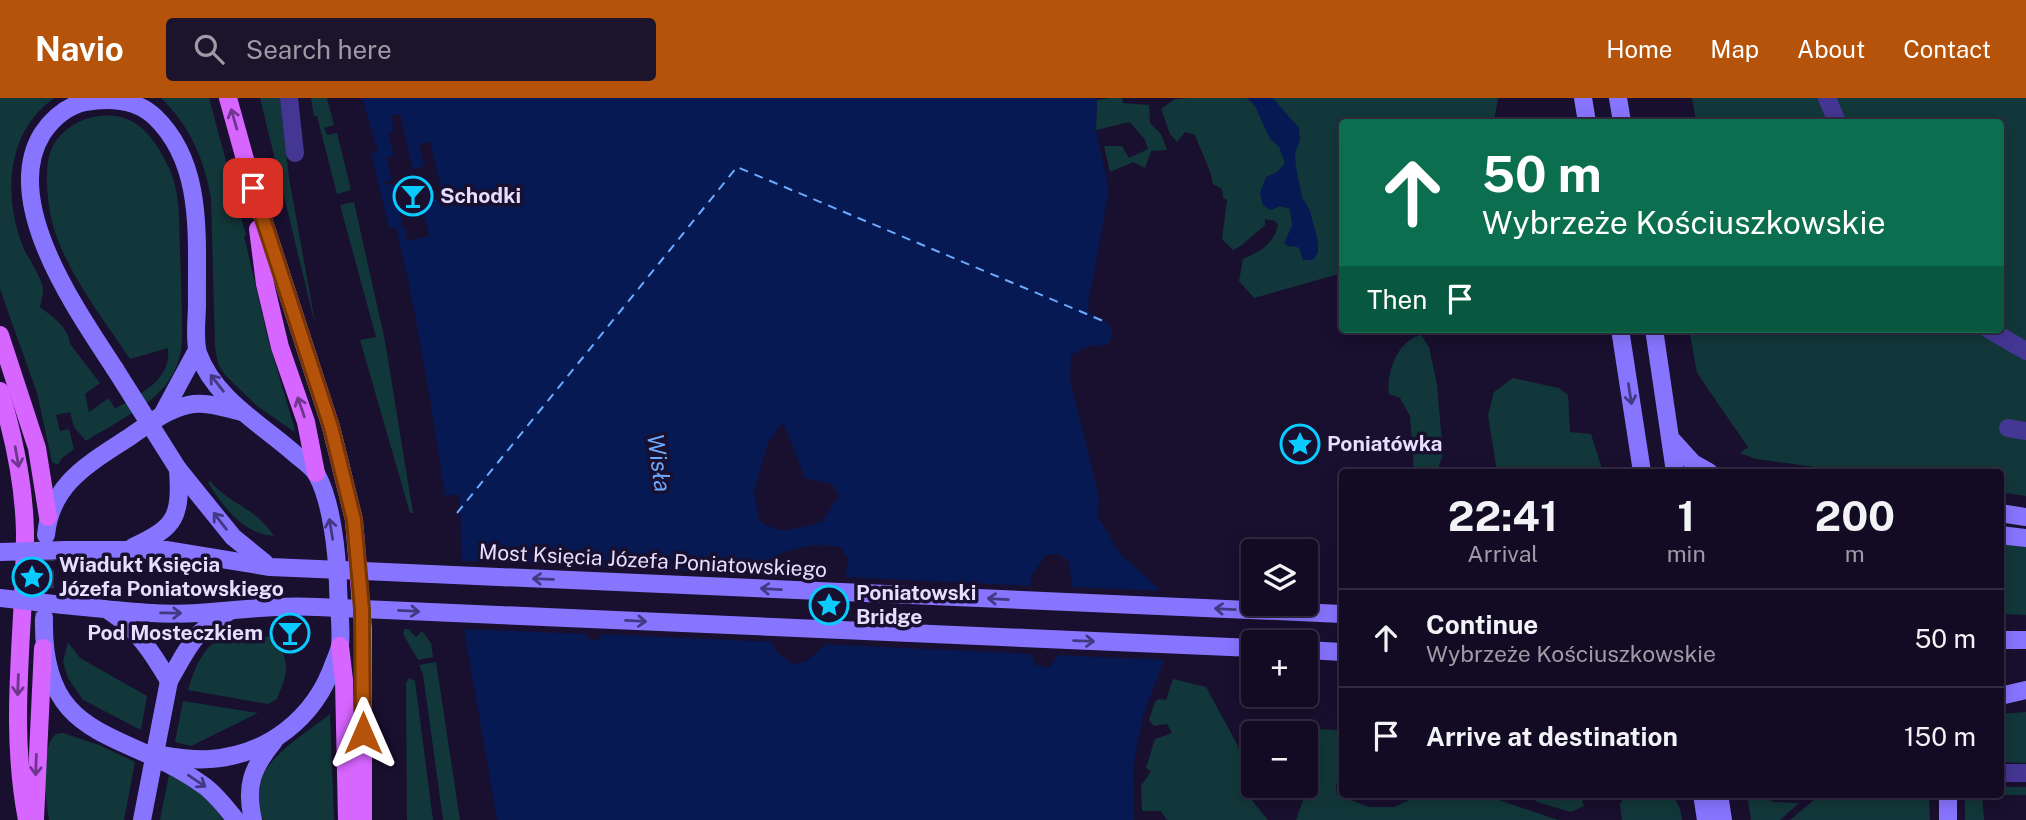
<!DOCTYPE html>
<html lang="en">
<head>
<meta charset="utf-8">
<style>
  body { margin:0; font-family:"Public Sans",sans-serif; background:#1c142b; color:#f1f3f6; height:100vh; display:flex; flex-direction:column; font-size:26px; white-space:nowrap }
  * { box-sizing:border-box; margin:0 }
  p { font-size:23px; color:#9d9ba6 }
  .icon { flex:none; width:38px; height:38px; fill:none; stroke:currentColor; stroke-width:2; stroke-linecap:round; stroke-linejoin:round }
  .map { position:relative; flex:1; overflow:hidden }
  .side { position:absolute; left:1339px; top:371px; width:665px; height:329px; display:flex; flex-direction:column; background:#130b23; border-radius:7px; box-shadow:0 4px 18px #0003,0 0 0 2px #322b41 }
  .side>* { flex:none }
  .hud { position:absolute; left:1339px; top:21px; width:665px; height:214px; border-radius:7px; box-shadow:0 4px 18px #0003,0 0 0 2px #322b41; background:#0b6e4f; color:#fff; overflow:hidden }
  .fabs { position:absolute; left:1241px; top:441px; display:grid; gap:14px }
  .fabs a { display:grid; place-items:center; width:77px; height:77px; border-radius:7px; background:#130b23; box-shadow:0 4px 18px #0003,0 0 0 2px #322b41; font-size:35px }
  .pin { position:absolute; display:grid; place-items:center; width:60px; height:60px; color:#fff; margin:-30px; border-radius:14px; box-shadow:0 4px 10px #0006 }
  .me { position:absolute; width:77px; margin:-38px; rotate:0deg; stroke-linejoin:round; filter:drop-shadow(0 0 5px #0008) }
  .turn { display:flex; align-items:center; gap:24px; height:147px; padding:0 28px; font-size:32px }
  .turn .icon { width:91px; height:91px; stroke-width:2.5 }
  .turn b { display:block; font-size:49px; line-height:60px }
  .then { display:flex; align-items:center; height:66px; padding:0 28px; background:#0003; gap:14px; font-size:26px }
  .eta { display:flex; justify-content:space-evenly; align-items:center; height:119px; text-align:center }
  .eta b { font-size:42px; font-weight:700; line-height:49px }
  ul { padding:0; list-style:none }
  li { display:flex; align-items:center; gap:21px; height:98px; padding:0 28px; border-top:2px solid #322b41 }
  li div { flex:1 }
  li b { display:block; font-size:26px }
  li em { font-style:normal }
  header { display:flex; align-items:center; gap:42px; box-sizing:border-box; height:98px; padding:0 35px; background:#b45309; color:#fff }
  header strong { font-size:33px }
  nav { display:flex; gap:38px; margin-inline-start:auto; font-size:24px }
  .search { width:490px; height:63px; background:#1c142b; display:flex; align-items:center; gap:18px; box-sizing:border-box; padding:0 24px; border-radius:7px; color:#9d9ba6; font-size:26px }
  .map>svg:first-child { display:block }
</style>
</head>
<body>
<header>
<strong>Navio</strong>
<div class="search"><svg class="icon" aria-label="search" viewBox="0 0 24 24"><circle cx="10" cy="10" r="6"/><path d="M15 15l6 6"/></svg>Search here</div>
<nav><a>Home</a><a>Map</a><a>About</a><a>Contact</a></nav>
</header>
<div class="map">
<svg width="2026" height="722" viewBox="0 0 2026 722">
  <rect width="100%" height="100%" fill="#190f2f"/>
  <g fill="#12373a">
    <path d="M0,0h54c-48,34 -51,98 -31,149 5,11 21,34 20,44 0,5 -2,11 -3,16 13,10 29,21 30,37l30,39 -15,11 4,18 20,-14 6,11c24,-15 57,-28 53,-61l-38,11c-29,-44 -74,-99 -81,-153 -2,-15 -4,-38 1,-53 10,-30 50,-46 79,-33 19,8 32,31 40,48 12,26 10,56 11,84 1,28 2,56 2,84 0,59 -52,77 -96,105l-12,-14 -4,-15 -14,3 4,16 9,-2 5,20 -13,10 -3,6 -6,-3 -15,-69 -37,-104z"/>
    <path d="M161,0h48l37,137 -2,1 24,103 27,91 -2,1 -36,-25 -32,-31 -7,-11 -3,-17 -4,-149c-7,-39 -21,-72 -50,-100z"/>
    <polygon points="260,0 280,0 289,80 316,230"/>
    <polygon points="311,0 327,0 334,27 324,30 327,37 337,35 351,92 337,96 317,18 314,18"/>
    <polygon points="1111,0 1122,0 1123,5 1149,7 1150,25 1161,36 1167,52 1151,53 1145,70 1133,64 1110,74 1104,48 1122,48 1129,60 1148,51 1145,42 1130,24 1096,32 1097,2"/>
    <path d="M1186,0h312l-4,24h-152v151l-88,25 -15,-17 4,-22c18,-8 30,-14 35,-34l-3,-4 -10,-2v6l-23,20 -9,5 -11,-11 5,-39 -4,-2 -1,-9 -9,-5c-3,-17 -12,-32 -18,-49l-10,-3 -8,10 -7,-8 -9,-25 14,-10z"/>
    <polygon points="1692,0 2026,0 2026,398 2000,394 2000,374 1853,374 1756,361 1740,355 1748,349 1697,275 1689,231 2000,231 2000,24 1696,24"/>
    <polygon points="354,104 385,243 413,415 410,415 360,242 376,239 340,107"/>
    <path d="M1421,237l8,12 8,38 6,69 -6,18h-23l-4,-56 -10,-18 -11,-4c-3,-22 9,-54 32,-59z"/>
    <polygon points="1513,280 1559,290 1568,297 1570,334 1591,336 1603,374 1497,374 1488,317 1494,294"/>
    <path d="M210,383c20,24 44,25 64,55 -31,-2 -50,-29 -66,-53z"/>
    <polygon points="2000,445 2026,449 2026,517 2000,516"/>
    <polygon points="404,531 408,531 416,539 422,533 431,545 433,559 418,562 403,536"/>
    <path d="M235,536l47,4c-1,10 1,14 3,22 4,13 -4,28 -8,39l-9,5 -80,-14c7,-24 19,-54 47,-56z"/>
    <polygon points="68,544 80,560 147,598 141,632 83,602 68,580 63,564"/>
    <polygon points="436,564 460,722 443,722 423,576 419,567"/>
    <polygon points="409,580 415,583 433,722 407,722 406,585"/>
    <polygon points="1173,581 1206,589 1238,648 1251,701 1268,722 1167,722 1161,713 1142,713 1141,688 1151,673 1146,670 1155,641 1172,635 1167,626 1154,628 1149,622 1155,604 1159,601 1166,602"/>
    <polygon points="183,603 258,615 191,648 175,644"/>
    <polygon points="2026,614 2026,665 2000,664 2000,616"/>
    <path d="M330,616l4,106h-71c-27,-48 36,-81 67,-106z"/>
    <polygon points="1313,631 1342,632 1342,684 1336,686 1337,697 1369,709 1394,709 1421,697 1484,697 1558,722 1296,722 1303,702 1313,689 1306,677 1306,638"/>
    <path d="M63,635l36,12 36,17 -11,58h-75c-3,-20 -10,-72 7,-86z"/>
    <path d="M169,677c26,11 38,20 54,45h-63z"/>
    <polygon points="2000,689 2026,689 2026,697 1982,697 1984,722 1965,722 1965,697 2000,696"/>
    <polygon points="1525,697 1566,697 1582,701 1584,708 1571,714 1540,705"/>
    <polygon points="1661,697 1673,697 1680,711 1682,722 1622,722 1620,706 1625,698"/>
    <polygon points="1747,697 1764,697 1773,704 1799,705 1780,722 1751,722"/>
    <polygon points="1820,697 1929,697 1930,722 1790,722"/>
  </g>
  <g fill="#061952" fill-rule="evenodd">
    <path d="M362,0h735l-1,32 12,55v11l-20,109 1,8 19,10 4,6 -1,10 -4,6 -17,1 -19,9 -1,26 21,82 8,36 -1,17 22,38 36,32 11,18v49l-24,62 -10,54 1,51h-637l-34,-197 -3,-124 -3,-5 -12,2c-13,-90 -28,-180 -49,-269l-7,1 -18,-74 7,-3zM783,324l22,56 27,6 7,12 -17,26c-25,6 -41,15 -63,-2l-5,-28 14,-49zM819,447l22,2 7,12 -4,27 -21,61 -18,15 -11,2c-6,-4 -14,-8 -18,-13 -13,-23 -18,-56 -18,-81 18,-18 37,-23 61,-25zM1058,456l10,6c8,29 4,89 -20,108l-12,-3 -9,-18 4,-71 15,-21zM594,463h6l4,6 -3,68 -3,6 -8,-1 -4,-6 3,-68z"/>
    <polygon points="1247,0 1273,0 1299,30 1300,41 1295,56 1296,69 1302,99 1310,113 1318,143 1318,155 1313,162 1303,162 1299,150 1294,148 1289,149 1284,145 1292,128 1290,111 1280,108 1271,112 1263,108 1260,95 1266,79 1277,74 1285,65 1279,49 1270,41 1255,8"/>
  </g>
  <g fill="#190f2f">
    <polygon points="400,16 413,71 424,68 419,46 430,44 443,99 432,102 426,80 416,82 429,138 407,143 404,128 401,128 402,123 393,86 385,87 384,84 392,82 386,60 394,58 388,36 394,34 391,18"/>
    <polygon points="458,463 593,468 589,536 460,531"/>
    <polygon points="600,469 762,476 762,488 768,519 777,544 598,536"/>
    <polygon points="842,479 1034,488 1030,549 1034,556 820,546"/>
    <polygon points="1069,489 1163,493 1170,504 1178,528 1168,562 1056,557 1070,506"/>
  </g>
  <g fill="none" stroke-linecap="round" stroke-linejoin="round">
    <polyline stroke="#6caaff" stroke-width="2" stroke-dasharray="9 7" stroke-linecap="butt" points="457,415 737,69 1108,225"/>
    <polyline stroke="#382e4e" stroke-width="18" stroke-dasharray="18 9" stroke-linecap="butt" points="44,517 46,440"/>
    <g stroke="#443693" stroke-width="18">
      <polyline points="1827,0 1837,24"/>
      <polyline points="1988,231 2026,253"/>
      <polyline points="2008,330 2026,333"/>
    </g>
    <g stroke="#443693" stroke-width="18">
      <polyline points="289,0 295,55"/>
      <polyline points="2000,675 2026,675"/>
    </g>
    <g stroke="#8875ff" stroke-width="18">
      <polyline points="1583,0 1587,24"/>
      <polyline points="1618,0 1622,24"/>
      <polyline points="1620,231 1642,374"/>
      <polyline points="1654,231 1675,374"/>
      <path d="M115,271c-37,-57 -115,-166 -73,-235 10,-15 25,-28 43,-32 24,-4 51,-3 70,15 50,48 41,123 42,187 0,14 -3,35 1,49 16,45 63,71 97,101 7,6 18,13 22,21 15,28 20,78 21,109 0,20 4,42 2,62 -1,5 -4,12 -6,17 -19,55 -66,92 -124,96 -21,2 -41,-3 -61,-6"/>
      <polyline points="162,317 197,252"/>
      <polyline points="1672,342 1693,365 1709,374"/>
      <polyline points="178,371 233,439 265,465"/>
      <polyline points="2000,415 2026,419"/>
      <path d="M46,437c5,-53 46,-73 85,-99 18,-12 35,-26 57,-31 18,-4 36,3 54,7"/>
      <polyline points="2000,437 2026,440"/>
      <path d="M133,449c44,-20 48,-31 45,-78"/>
      <polyline points="66,452 166,452 270,469 318,471"/>
      <path d="M63,507c45,4 91,11 135,8 42,-3 76,-8 119,-6"/>
      <path d="M109,513c28,18 43,41 60,70 19,-33 24,-49 58,-68"/>
      <path d="M44,520c-3,126 79,110 159,167 13,9 23,23 33,35"/>
      <polyline points="2000,542 2026,542"/>
      <polyline points="1306,552 1342,554"/>
      <polyline points="2000,598 2026,592"/>
      <polyline points="1702,696 1706,722"/>
      <polyline points="1719,696 1723,722"/>
      <polyline points="1948,696 1948,722"/>
      <path d="M253,722c-8,-34 -1,-52 21,-79"/>
    </g>
    <g stroke="#d765ff" stroke-width="18">
      <polyline points="228,0 253,90 331,329 354,422 363,531 363,722"/>
      <polyline points="258,131 265,186 280,249 306,324 316,375"/>
      <polyline points="0,237 37,350 48,419"/>
      <path d="M0,293c14,46 24,93 25,141 0,99 -17,189 2,288"/>
      <polyline points="340,548 344,582 347,722"/>
      <polyline points="35,721 43,550"/>
    </g>
    <g stroke="#8875ff" stroke-width="18">
      <polyline points="115,271 178,371"/>
      <polyline points="0,454 66,452"/>
      <polyline points="318,471 1342,516"/>
      <polyline points="0,500 63,507"/>
      <polyline points="317,509 1253,550"/>
      <polyline points="142,722 169,583"/>
    </g>
  </g>
  <defs><path id="oneway-shaft" d="M-6 0H5M1.5-3L5.5 0L1.5 3" fill="none" stroke-width="1.6" stroke-linecap="round" stroke-linejoin="round" transform="scale(1.75)"/></defs>
  <g stroke="#6e368d">
    <use href="#oneway-shaft" transform="translate(234 21) rotate(-106)"/>
    <use href="#oneway-shaft" transform="translate(301 309) rotate(-109)"/>
    <use href="#oneway-shaft" transform="translate(17 359) rotate(80)"/>
    <use href="#oneway-shaft" transform="translate(18 587) rotate(92)"/>
    <use href="#oneway-shaft" transform="translate(36 667) rotate(92)"/>
  </g>
  <g stroke="#453882">
    <use href="#oneway-shaft" transform="translate(217 285) rotate(-128)"/>
    <use href="#oneway-shaft" transform="translate(1630 296) rotate(81)"/>
    <use href="#oneway-shaft" transform="translate(220 423) rotate(-128)"/>
    <use href="#oneway-shaft" transform="translate(331 431) rotate(-99)"/>
    <use href="#oneway-shaft" transform="translate(543 481) rotate(-178)"/>
    <use href="#oneway-shaft" transform="translate(771 491) rotate(-177)"/>
    <use href="#oneway-shaft" transform="translate(998 501) rotate(-177)"/>
    <use href="#oneway-shaft" transform="translate(1225 511) rotate(-177)"/>
    <use href="#oneway-shaft" transform="translate(409 513) rotate(3)"/>
    <use href="#oneway-shaft" transform="translate(171 515) rotate(1)"/>
    <use href="#oneway-shaft" transform="translate(636 523) rotate(3)"/>
    <use href="#oneway-shaft" transform="translate(1084 543) rotate(2)"/>
    <use href="#oneway-shaft" transform="translate(197 683) rotate(34)"/>
  </g>
  <g fill="none" stroke-linecap="round" stroke-linejoin="round">
    <defs>
      <polyline id="route" points="253,90 331,329 354,422 362,511 363,635"/>
    </defs>
    <use href="#route" stroke="#753606" stroke-width="18"/>
    <use href="#route" stroke="#b45309" stroke-width="12"/>
  </g>
  <defs>
    <symbol id="bar-ring" viewBox="-11 -11 22 22"><circle r="9.5" fill="#190f2f" stroke="#0acbff" stroke-width="1.5"/><path d="M-6-5H6L.8 .8V4.5H3.5V6h-7V4.5H-.8V.8Z" fill="#0acbff"/></symbol>
    <symbol id="sight-ring" viewBox="-11 -11 22 22"><circle r="9.5" fill="#190f2f" stroke="#0acbff" stroke-width="1.5"/><path d="M0-6L1.8-2.2L6-1.7L2.9 1.2L3.7 5.4L0 3.3L-3.7 5.4L-2.9 1.2L-6-1.7L-1.8-2.2Z" fill="#0acbff"/></symbol>
  </defs>
  <g fill-rule="evenodd">
    <use href="#bar-ring" x="391" y="76" width="44" height="44"/>
    <use href="#sight-ring" x="1278" y="324" width="44" height="44"/>
    <use href="#sight-ring" x="10" y="457" width="44" height="44"/>
    <use href="#sight-ring" x="807" y="485" width="44" height="44"/>
    <use href="#bar-ring" x="268" y="513" width="44" height="44"/>
  </g>
  <g text-anchor="middle" stroke-width="7" stroke-linejoin="round" paint-order="stroke">
    <g font-size="21" font-weight="bold" fill="#e5deff" stroke="#190f2f" text-anchor="start">
      <text x="440" y="105">Schodki</text>
      <text x="1327" y="353">Poniatówka</text>
      <text x="59" y="474">Wiadukt Księcia<tspan x="59" dy="24">Józefa Poniatowskiego</tspan></text>
      <text x="856" y="502">Poniatowski<tspan x="856" dy="24">Bridge</tspan></text>
      <text x="263" y="542" text-anchor="end">Pod Mosteczkiem</text>
    </g>
    <g font-size="21" fill="#e5deff" stroke="#190f2f">
      <text transform="translate(653 463) rotate(3)" y="7">Most Księcia Józefa Poniatowskiego</text>
    </g>
    <g font-size="23" font-style="italic" fill="#6caaff" stroke="#190f2f">
      <text transform="translate(659 365) rotate(82)" y="8">Wisła</text>
    </g>
  </g>
</svg>
<div class="fabs">
<a><svg class="icon" aria-label="layers" viewBox="0 0 24 24"><path d="M12 4l9 5-9 5-9-5zM3 14l9 5 9-5"/></svg></a>
<a>+</a>
<a>−</a>
</div>
<div class="pin" style="left:253px;top:90px;background:#d93025"><svg class="icon" aria-label="arrive" viewBox="0 0 24 24"><path d="M6 21V4h12l-3 4 3 4H6"/></svg></div>
<svg class="me" style="left:363px;top:635px" viewBox="-20 -20 40 40"><path d="M0-17L14 15 0 8-14 15z" fill="#b45309" stroke="#fff" stroke-width="4"/></svg>
<div class="hud">
<div class="turn"><svg class="icon" aria-label="ahead" viewBox="0 0 24 24"><path d="M12 20V5M6 11l6-6 6 6"/></svg><div><b>50 m</b>Wybrzeże Kościuszkowskie</div></div>
<div class="then">Then<svg class="icon" aria-label="arrive" viewBox="0 0 24 24"><path d="M6 21V4h12l-3 4 3 4H6"/></svg></div>
</div>
<section class="side">
<div class="eta">
<div><b>22:41</b><p>Arrival</p></div>
<div><b>1</b><p>min</p></div>
<div><b>200</b><p>m</p></div>
</div>
<ul>
<li><svg class="icon" aria-label="ahead" viewBox="0 0 24 24"><path d="M12 20V5M6 11l6-6 6 6"/></svg><div><b>Continue</b><p>Wybrzeże Kościuszkowskie</p></div><em>50 m</em></li>
<li><svg class="icon" aria-label="arrive" viewBox="0 0 24 24"><path d="M6 21V4h12l-3 4 3 4H6"/></svg><div><b>Arrive at destination</b></div><em>150 m</em></li>
</ul>
</section>
</div>
</body>
</html>
